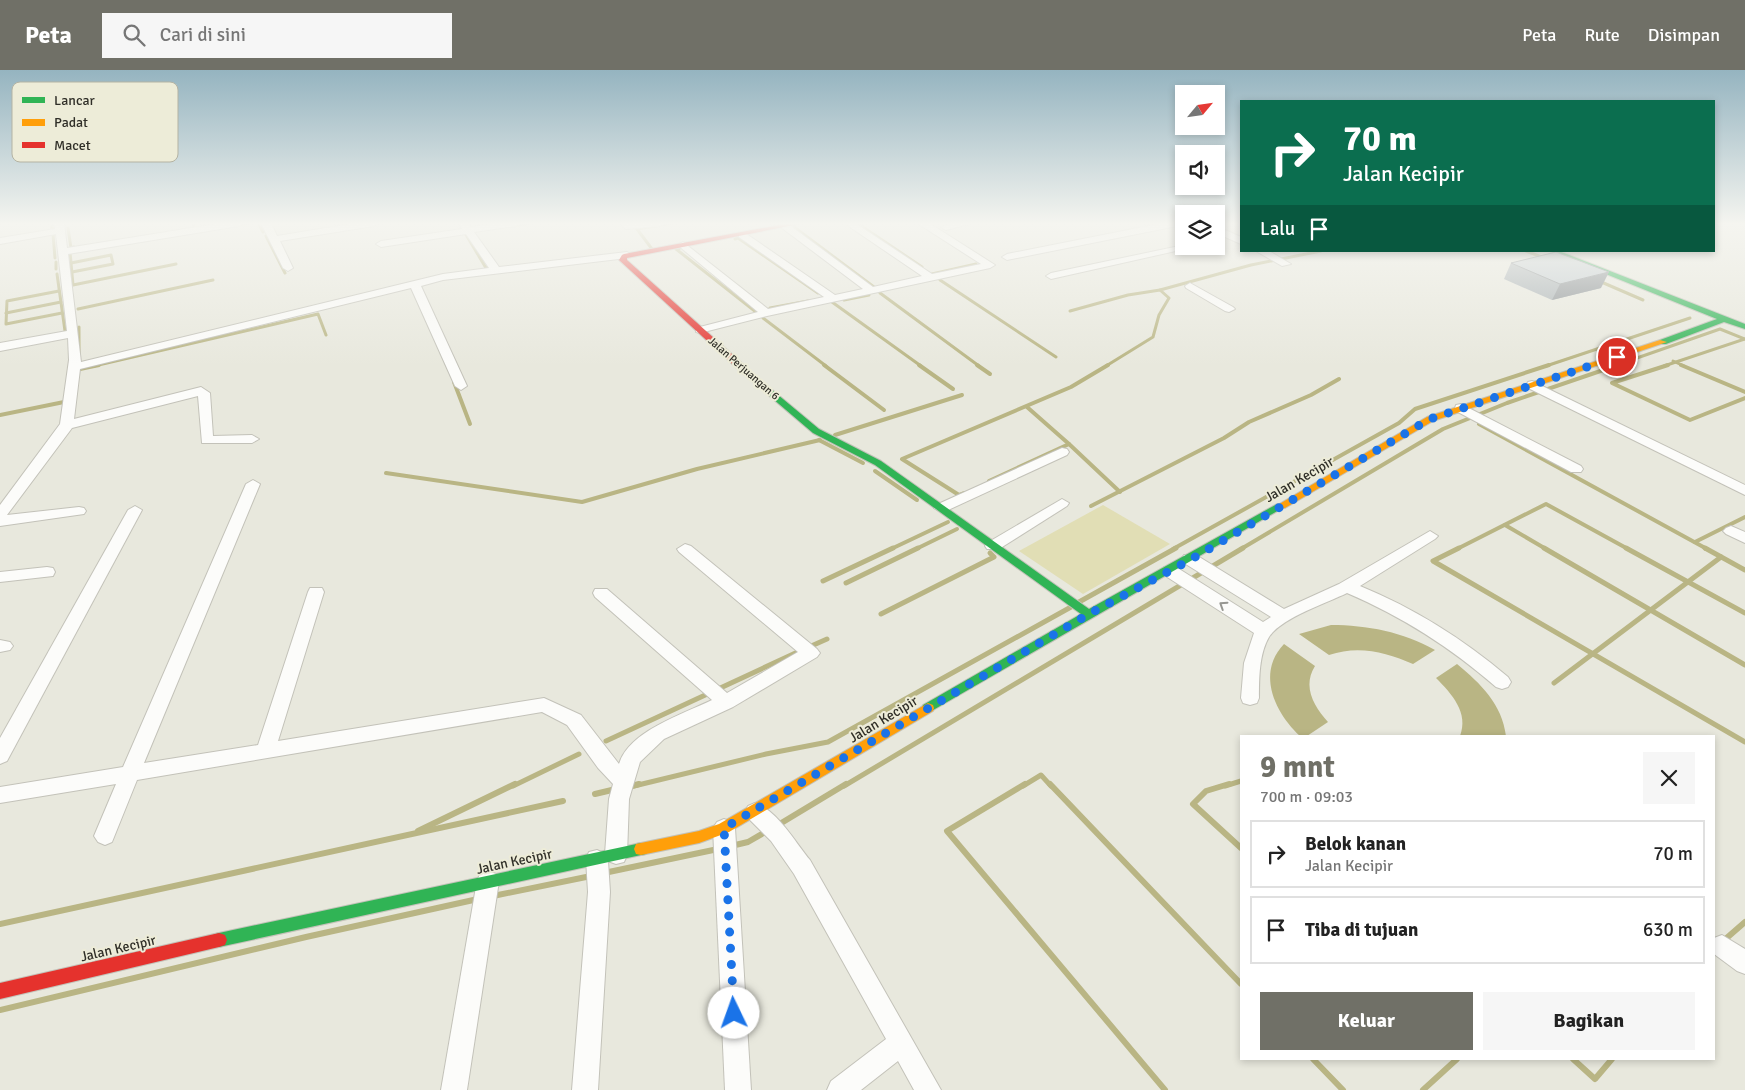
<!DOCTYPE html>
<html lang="id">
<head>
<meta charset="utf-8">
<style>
  body { margin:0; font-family:Signika,sans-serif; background:#f6f6f6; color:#222; height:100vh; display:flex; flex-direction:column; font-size:19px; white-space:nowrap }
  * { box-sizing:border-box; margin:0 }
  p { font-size:16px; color:#767676 }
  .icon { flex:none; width:28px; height:28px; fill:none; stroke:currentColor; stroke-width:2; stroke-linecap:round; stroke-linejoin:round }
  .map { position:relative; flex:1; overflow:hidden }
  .sheet { position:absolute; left:1240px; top:665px; width:475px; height:325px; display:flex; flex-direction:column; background:#fff; border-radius:0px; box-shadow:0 2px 8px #0003 }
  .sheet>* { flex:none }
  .hud { position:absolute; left:1240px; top:30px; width:475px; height:152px; border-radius:0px; box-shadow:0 2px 8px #0003; background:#0b6e4f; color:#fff; overflow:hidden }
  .needle { width:32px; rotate:61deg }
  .tools { position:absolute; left:1175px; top:15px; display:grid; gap:10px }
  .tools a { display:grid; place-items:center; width:50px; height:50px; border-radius:0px; background:#fff; box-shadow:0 2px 8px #0003; font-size:25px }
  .pin { position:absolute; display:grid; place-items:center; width:42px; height:42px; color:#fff; margin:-21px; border:2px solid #fff; border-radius:50%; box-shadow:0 1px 5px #0007 }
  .me { position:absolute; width:55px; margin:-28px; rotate:357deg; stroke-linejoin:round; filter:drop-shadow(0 0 4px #0008) }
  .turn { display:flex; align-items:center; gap:18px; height:105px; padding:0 20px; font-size:22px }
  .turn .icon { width:65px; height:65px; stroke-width:2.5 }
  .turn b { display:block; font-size:35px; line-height:42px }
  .then { display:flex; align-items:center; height:48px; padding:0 20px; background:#0003; gap:10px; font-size:19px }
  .round { display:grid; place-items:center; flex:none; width:52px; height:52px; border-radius:0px; background:#f6f6f6 }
  .headline { display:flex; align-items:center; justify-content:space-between; height:85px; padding:0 20px }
  h1 { font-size:30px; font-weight:700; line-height:38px; color:#707067 }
  .action { display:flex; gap:10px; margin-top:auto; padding:10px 20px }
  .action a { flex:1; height:58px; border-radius:0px; background:#707067; color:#fff; font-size:20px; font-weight:700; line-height:58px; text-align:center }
  .action a+a { background:#f6f6f6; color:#222 }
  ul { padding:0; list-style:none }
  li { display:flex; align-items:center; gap:15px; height:68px; margin:0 10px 8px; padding:0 10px; border:2px solid #e0e0e0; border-radius:0px }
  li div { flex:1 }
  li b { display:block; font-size:19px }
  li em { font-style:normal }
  header { display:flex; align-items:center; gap:30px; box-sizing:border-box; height:70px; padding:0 25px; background:#707067; color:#fff }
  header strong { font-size:24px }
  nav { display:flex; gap:28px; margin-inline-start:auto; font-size:18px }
  .search { width:350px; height:45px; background:#f6f6f6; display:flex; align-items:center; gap:12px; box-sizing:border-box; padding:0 18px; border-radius:0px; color:#767676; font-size:19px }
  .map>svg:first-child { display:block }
</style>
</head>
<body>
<header>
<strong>Peta</strong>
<div class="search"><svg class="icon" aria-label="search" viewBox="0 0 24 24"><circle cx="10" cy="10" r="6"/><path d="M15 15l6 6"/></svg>Cari di sini</div>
<nav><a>Peta</a><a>Rute</a><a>Disimpan</a></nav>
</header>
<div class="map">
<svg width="1745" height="1020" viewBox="0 0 1745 1020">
  <rect width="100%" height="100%" fill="#e8e8dd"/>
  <polygon fill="#e1deb5" points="1103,435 1170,474 1083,524 1019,481"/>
  <g fill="#b9b584">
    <path d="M1331,555c36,0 72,7 104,25l-22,14c-27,-12 -55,-19 -84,-9l-30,-21z"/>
    <path d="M1284,574l31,22c-13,21 -1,40 13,56l-21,14h-7c-25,-23 -44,-63 -16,-92z"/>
    <path d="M1457,594c24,20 45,40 49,72h-46c9,-23 -8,-42 -24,-58z"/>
  </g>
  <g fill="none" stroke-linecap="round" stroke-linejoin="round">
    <g stroke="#b9b584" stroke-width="3">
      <polyline points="258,153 263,162"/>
      <polyline points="857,153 922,197"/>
      <polyline points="52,154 52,159"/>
      <polyline points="236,155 251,153"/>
      <polyline points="512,156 531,153"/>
      <polyline points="794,157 874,217"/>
      <polyline points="68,158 71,178 74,177"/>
      <polyline points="190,159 194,158 193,153"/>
      <polyline points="637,159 652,179"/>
      <polyline points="637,159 673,153"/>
      <polyline points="465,163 489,203"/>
      <polyline points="53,164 55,188"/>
      <polyline points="266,166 285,203"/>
      <polyline points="735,169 738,168 818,223"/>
      <polyline points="679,179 676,179 756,242"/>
      <polyline points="72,181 70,182 73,215 176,194"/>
      <polyline points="1526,181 1544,188"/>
      <polyline points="56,192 56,199"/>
      <polyline points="71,193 111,185 113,194 72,202"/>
      <polyline points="57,204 65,261"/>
      <polyline points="932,204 976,194"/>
      <polyline points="940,210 1056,287"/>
      <polyline points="1599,211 1643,230"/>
      <polyline points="59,221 7,231 6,254 62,243"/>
      <polyline points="880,223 979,296"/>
      <polyline points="844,230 869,225"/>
      <polyline points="832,232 921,296"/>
      <polyline points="770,238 808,231"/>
      <polyline points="78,239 213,210"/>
      <polyline points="1070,241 1128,225 1160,220"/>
      <polyline points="6,243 61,232"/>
      <polyline points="763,248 826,296"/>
      <polyline points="79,257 79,283"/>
      <polyline points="1673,291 1684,296"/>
      <polyline points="94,296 318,244 326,265"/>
      <polyline points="1106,296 1153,267 1159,245 1169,228 1160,220 1251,195 1321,181"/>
      <polyline points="1546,296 1690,248"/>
      <polyline points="1614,296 1720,259 1745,269"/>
      <polyline points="1664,296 1745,269"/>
    </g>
    <g stroke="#b9b584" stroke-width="4">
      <polyline points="824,295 884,340"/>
      <polyline points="919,295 953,319"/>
      <polyline points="977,295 990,304"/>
      <polyline points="1668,295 1612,313 1690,350 1745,328"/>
      <polyline points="1681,295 1745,322"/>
      <polyline points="80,296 80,299 99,295"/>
      <polyline points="454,312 470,354"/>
      <polyline points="1027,337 1069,374"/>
      <polyline points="0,345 64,332"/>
      <polyline points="1479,354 1707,479"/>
      <polyline points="835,365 962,325"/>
      <polyline points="819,370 863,393"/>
      <polyline points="875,401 917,430"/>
      <polyline points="386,403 582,432 697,399 820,370"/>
      <polyline points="989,411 1069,374 1120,422"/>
      <polyline points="964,423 959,425 902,389 1071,317 1108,295"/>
      <polyline points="1091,436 1224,368 1249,352 1311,325 1339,309"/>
      <polyline points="1505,455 1546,479"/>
      <polyline points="1695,472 1745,447"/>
      <polyline points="891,479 948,452"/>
      <polyline points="916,479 957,459"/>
      <polyline points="1173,479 1399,353 1415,339 1549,295"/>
      <polyline points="1241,479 1443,359 1507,333 1618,295"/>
      <polyline points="1457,479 1546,434 1628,479"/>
    </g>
    <g stroke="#b9b584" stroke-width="5">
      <polyline points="1459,478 1433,491 1745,672"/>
      <polyline points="1544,478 1745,595"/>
      <polyline points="1626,478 1745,543"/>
      <polyline points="1705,478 1745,500"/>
      <polyline points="823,511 893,478"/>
      <polyline points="846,513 918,478"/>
      <polyline points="1079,532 1176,478"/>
      <polyline points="881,544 994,487 990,483"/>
      <polyline points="809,577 827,569"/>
      <polyline points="1554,613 1721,487"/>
      <polyline points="606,671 802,580"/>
      <polyline points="513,716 579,684"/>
      <polyline points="634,716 766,684 828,672 1071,537"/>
      <polyline points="844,716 1243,478"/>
      <polyline points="1023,716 1041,705 1051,716"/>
      <polyline points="1225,716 1241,711"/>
    </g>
    <g stroke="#b9b584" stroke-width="6">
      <polyline points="1025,714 947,761 1165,1020"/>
      <polyline points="1050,714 1241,914"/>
      <polyline points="1229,714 1206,721 1193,734 1241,778"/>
      <polyline points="628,717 639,714"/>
      <polyline points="595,724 616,719"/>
      <polyline points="778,755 846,714"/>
      <polyline points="418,761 515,714"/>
      <polyline points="731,776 748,772 767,761"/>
      <polyline points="604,803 718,779"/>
      <polyline points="493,826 591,806"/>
      <polyline points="0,854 563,731"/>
      <polyline points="1714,879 1745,852"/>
      <polyline points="0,940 306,867 478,829"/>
      <polyline points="1313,989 1343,1020"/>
      <polyline points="1573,989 1595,1009 1612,989"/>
      <polyline points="1423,1020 1457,989"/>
    </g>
    <defs>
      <g id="street">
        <polygon points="54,153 64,153 67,178 222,153 244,153 239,156 68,184 81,292 443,204 489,198 466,164 381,177 376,174 381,171 462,159 458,153 468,153 471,157 498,153 521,153 516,156 474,162 499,197 627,182 632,185 627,188 443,210 421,216 467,316 461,320 455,316 411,218 80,299 74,349 201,317 210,323 213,366 252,365 259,369 252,373 202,373 198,326 72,358 7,445 79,437 84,438 86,441 84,444 0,456 0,435 60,354 69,290 68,268 0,281 0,273 67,261 56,164 0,174 0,168 55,159"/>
        <polygon points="261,153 271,153 277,166 356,153 379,153 374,156 280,171 293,198 288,201 283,198"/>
        <polygon points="619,153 665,153 660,156 626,159"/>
        <polygon points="844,153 855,153 932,204 981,194 917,153 929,153 995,195 990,198 767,246 700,263 696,262 696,258 758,242 680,177 678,175 683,172 768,239 824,227 739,167 739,163 745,163 835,225 863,219 782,158 782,154 788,154 873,217 922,206"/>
        <polygon points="952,153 973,153 946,160 941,157"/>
        <polygon points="1163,153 1182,153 1177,156 1007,190 1002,187 1007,184"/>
        <polygon points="1216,156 1241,167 1241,174 1216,163"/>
        <polygon points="1184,175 1198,176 1051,209 1046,206 1051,203"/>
        <polygon points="1256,181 1269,181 1291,194 1282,196"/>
        <polygon points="1190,213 1233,237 1235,239 1229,242 1225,241 1186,218 1185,216"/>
        <polygon points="1532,311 1745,415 1745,425 1528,318 1526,315 1528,312"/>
        <polygon points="1461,334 1581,396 1583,399 1581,402 1571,402 1456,341 1455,338 1456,335"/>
        <polygon points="1062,378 1067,379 1069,382 1067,385 946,441 941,442 934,438 936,435"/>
        <path d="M253,410l7,4 -116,279 114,-18 50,-153 2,-4h12l2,4 -46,149 266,-43 37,17 38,49c10,-33 64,-50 93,-64l-117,-103 -2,-4 2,-4h12l120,104 71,-41 -119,-100 -2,-3 8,-5 6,2 126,103 3,4 -3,4 -84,50 -69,32 -24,23 -11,37 -2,56 -3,7 -8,2 -8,-3 2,31 -12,198h-26l16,-198 -2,-33 3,-7 8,-2 8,4 4,-55 4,-15 -15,-16 -31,-43 -25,-13 -405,68 -25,62 -7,3 -7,-3 -4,-6 22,-52 -116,19v-16l123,-20 123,-283z"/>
        <polygon points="1062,429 1069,433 1067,436 999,479 987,479 985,476 987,473"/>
        <polygon points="135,436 142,440 7,691 0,694 0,668 128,440"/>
        <polygon points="1731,456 1745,462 1745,473 1726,464 1723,461 1726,458"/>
        <path d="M1430,461l8,5 -3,3 -75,47c56,23 103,53 148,91l3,5 -3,5 -6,2 -6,-2c-46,-40 -93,-70 -149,-94 -20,10 -66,25 -78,44 -10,17 -10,42 -10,61l-2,5 -7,2 -7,-2 -2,-5 3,-35 10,-30 -90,-58 -2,-4 2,-4h12l87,55 8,-5 -87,-54 -2,-4 2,-4h12l88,54 55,-25z"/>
        <polygon points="47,497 53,498 55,502 53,506 0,512 0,502"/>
        <polygon points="0,570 10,572 13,576 10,580 0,582"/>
        <path d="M755,733c23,8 40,39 55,57l131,230h-27l-16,-29 -37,29h-34l4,-9 55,-42 -92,-165 -23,-33 -23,-23 -3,-6 3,-6z"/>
        <polygon points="724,749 731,752 735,758 751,1020 725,1020 713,758 717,752"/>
        <polygon points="488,801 496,804 499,811 467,1020 441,1020 477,811 480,804"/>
        <polygon points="1722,865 1745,879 1745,904 1737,901 1714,884 1714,868"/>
      </g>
      <g id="fast">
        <polygon points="1549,181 1559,181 1745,254 1745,259 1724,252 1666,274 1660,274 1660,270 1717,249"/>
        <polygon points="742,295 819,359 881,391 1089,539 1277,434 1285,434 1286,436 928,643 923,641 922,638 923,635 1081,544 875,395 813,363 739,300 738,298"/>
        <polygon points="641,773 646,774 648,779 646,784 641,785 219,877 213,875 211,870 213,865 219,863"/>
      </g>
      <g id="slow">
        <polygon points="1660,270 1667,272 1433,351 1285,438 1277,438 1276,436 1427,347"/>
        <polygon points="928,633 933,635 934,638 933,641 729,762 699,773 641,785 636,784 634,779 636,774 699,761 719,754"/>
      </g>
      <g id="jam">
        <polygon points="790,153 804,153 627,188 627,190 745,296 746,298 742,301 739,300 619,190 622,185 624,184"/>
        <polygon points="219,863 225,865 227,870 225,875 219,877 0,929 0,913"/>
      </g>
    </defs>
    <use href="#street" stroke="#c3c2b9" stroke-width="2"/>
    <use href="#fast" stroke="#c3c2b9" stroke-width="2"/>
    <use href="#slow" stroke="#c3c2b9" stroke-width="2"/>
    <use href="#jam" stroke="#c3c2b9" stroke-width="2"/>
    <use href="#street" fill="#fcfcfa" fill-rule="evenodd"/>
    <use href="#fast" fill="#30b455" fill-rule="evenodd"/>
    <use href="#slow" fill="#ff9f0a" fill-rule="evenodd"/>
    <use href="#jam" fill="#e5322d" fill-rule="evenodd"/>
  </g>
  <polygon fill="#a7afb3" points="1511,193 1601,218 1552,230 1504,209"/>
  <polygon fill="#888e92" points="1609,202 1601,218 1552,230 1560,214"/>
  <polygon fill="#c2cbd0" stroke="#888e92" points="1556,182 1609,202 1560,214 1511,193"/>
  <defs><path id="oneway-chevron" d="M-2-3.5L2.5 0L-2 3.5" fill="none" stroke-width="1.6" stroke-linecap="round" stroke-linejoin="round" transform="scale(1.25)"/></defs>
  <use stroke="#969691" href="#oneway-chevron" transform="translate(1223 535) rotate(-147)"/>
  <linearGradient id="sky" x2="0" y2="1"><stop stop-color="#95b4c0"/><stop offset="0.52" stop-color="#f5f5f0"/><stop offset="1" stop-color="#f5f5f0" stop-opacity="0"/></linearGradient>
  <rect width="1745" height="296" fill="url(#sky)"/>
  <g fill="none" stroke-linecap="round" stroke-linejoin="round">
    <polyline stroke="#1a73e8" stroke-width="9" stroke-dasharray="0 16.2" points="734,943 724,758 1089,544 1190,490 1430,349 1617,287"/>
  </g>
  <g text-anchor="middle" stroke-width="4" stroke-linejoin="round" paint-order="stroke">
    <g font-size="11" fill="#302f28" stroke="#edecd8">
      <text transform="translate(744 298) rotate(41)" y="4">Jalan Perjuangan 6</text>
    </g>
    <g font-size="14" fill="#302f28" stroke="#edecd8">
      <text transform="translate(1299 409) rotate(-30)" y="5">Jalan Kecipir</text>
      <text transform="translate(883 649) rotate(-31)" y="5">Jalan Kecipir</text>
      <text transform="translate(514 791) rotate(-12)" y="5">Jalan Kecipir</text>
      <text transform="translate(118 878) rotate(-13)" y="5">Jalan Kecipir</text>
    </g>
  </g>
  <rect x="12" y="12" width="166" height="80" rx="8" fill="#edecd8" stroke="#b4b3a3" stroke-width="1"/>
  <rect x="22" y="27" width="23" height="6" fill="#30b455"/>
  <rect x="22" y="49" width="23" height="7" fill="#ff9f0a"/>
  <rect x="22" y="72" width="23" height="6" fill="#e5322d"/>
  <g font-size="14" fill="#302f28">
    <text x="54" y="35">Lancar</text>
    <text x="54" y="57">Padat</text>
    <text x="54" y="80">Macet</text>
  </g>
</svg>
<div class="tools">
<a><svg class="needle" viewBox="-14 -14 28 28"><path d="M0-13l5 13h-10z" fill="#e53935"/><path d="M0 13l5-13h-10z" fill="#767676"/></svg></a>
<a><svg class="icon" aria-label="sound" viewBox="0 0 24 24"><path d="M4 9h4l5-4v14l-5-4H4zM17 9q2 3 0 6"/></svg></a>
<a><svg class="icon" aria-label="layers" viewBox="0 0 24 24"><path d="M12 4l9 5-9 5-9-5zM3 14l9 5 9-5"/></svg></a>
</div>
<div class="pin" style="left:1617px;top:287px;background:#d93025"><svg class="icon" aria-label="arrive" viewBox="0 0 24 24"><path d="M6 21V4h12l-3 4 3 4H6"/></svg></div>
<svg class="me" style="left:734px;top:943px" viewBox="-20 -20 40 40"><circle r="19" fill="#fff"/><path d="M0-13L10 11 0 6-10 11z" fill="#1a73e8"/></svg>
<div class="hud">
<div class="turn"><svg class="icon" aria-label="right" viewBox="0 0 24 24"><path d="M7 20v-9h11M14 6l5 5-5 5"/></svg><div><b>70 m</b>Jalan Kecipir</div></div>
<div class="then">Lalu<svg class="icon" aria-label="arrive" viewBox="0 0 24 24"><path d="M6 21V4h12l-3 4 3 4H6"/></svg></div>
</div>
<section class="sheet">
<div class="headline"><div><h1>9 mnt</h1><p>700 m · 09:03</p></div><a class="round"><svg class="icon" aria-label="close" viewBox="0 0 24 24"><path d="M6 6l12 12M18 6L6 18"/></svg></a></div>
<ul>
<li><svg class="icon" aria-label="right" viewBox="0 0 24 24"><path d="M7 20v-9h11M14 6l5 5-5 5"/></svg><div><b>Belok kanan</b><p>Jalan Kecipir</p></div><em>70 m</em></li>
<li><svg class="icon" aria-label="arrive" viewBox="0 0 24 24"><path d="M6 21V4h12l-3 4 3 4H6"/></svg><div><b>Tiba di tujuan</b></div><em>630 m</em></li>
</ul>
<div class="action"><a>Keluar</a><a>Bagikan</a></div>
</section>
</div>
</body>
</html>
